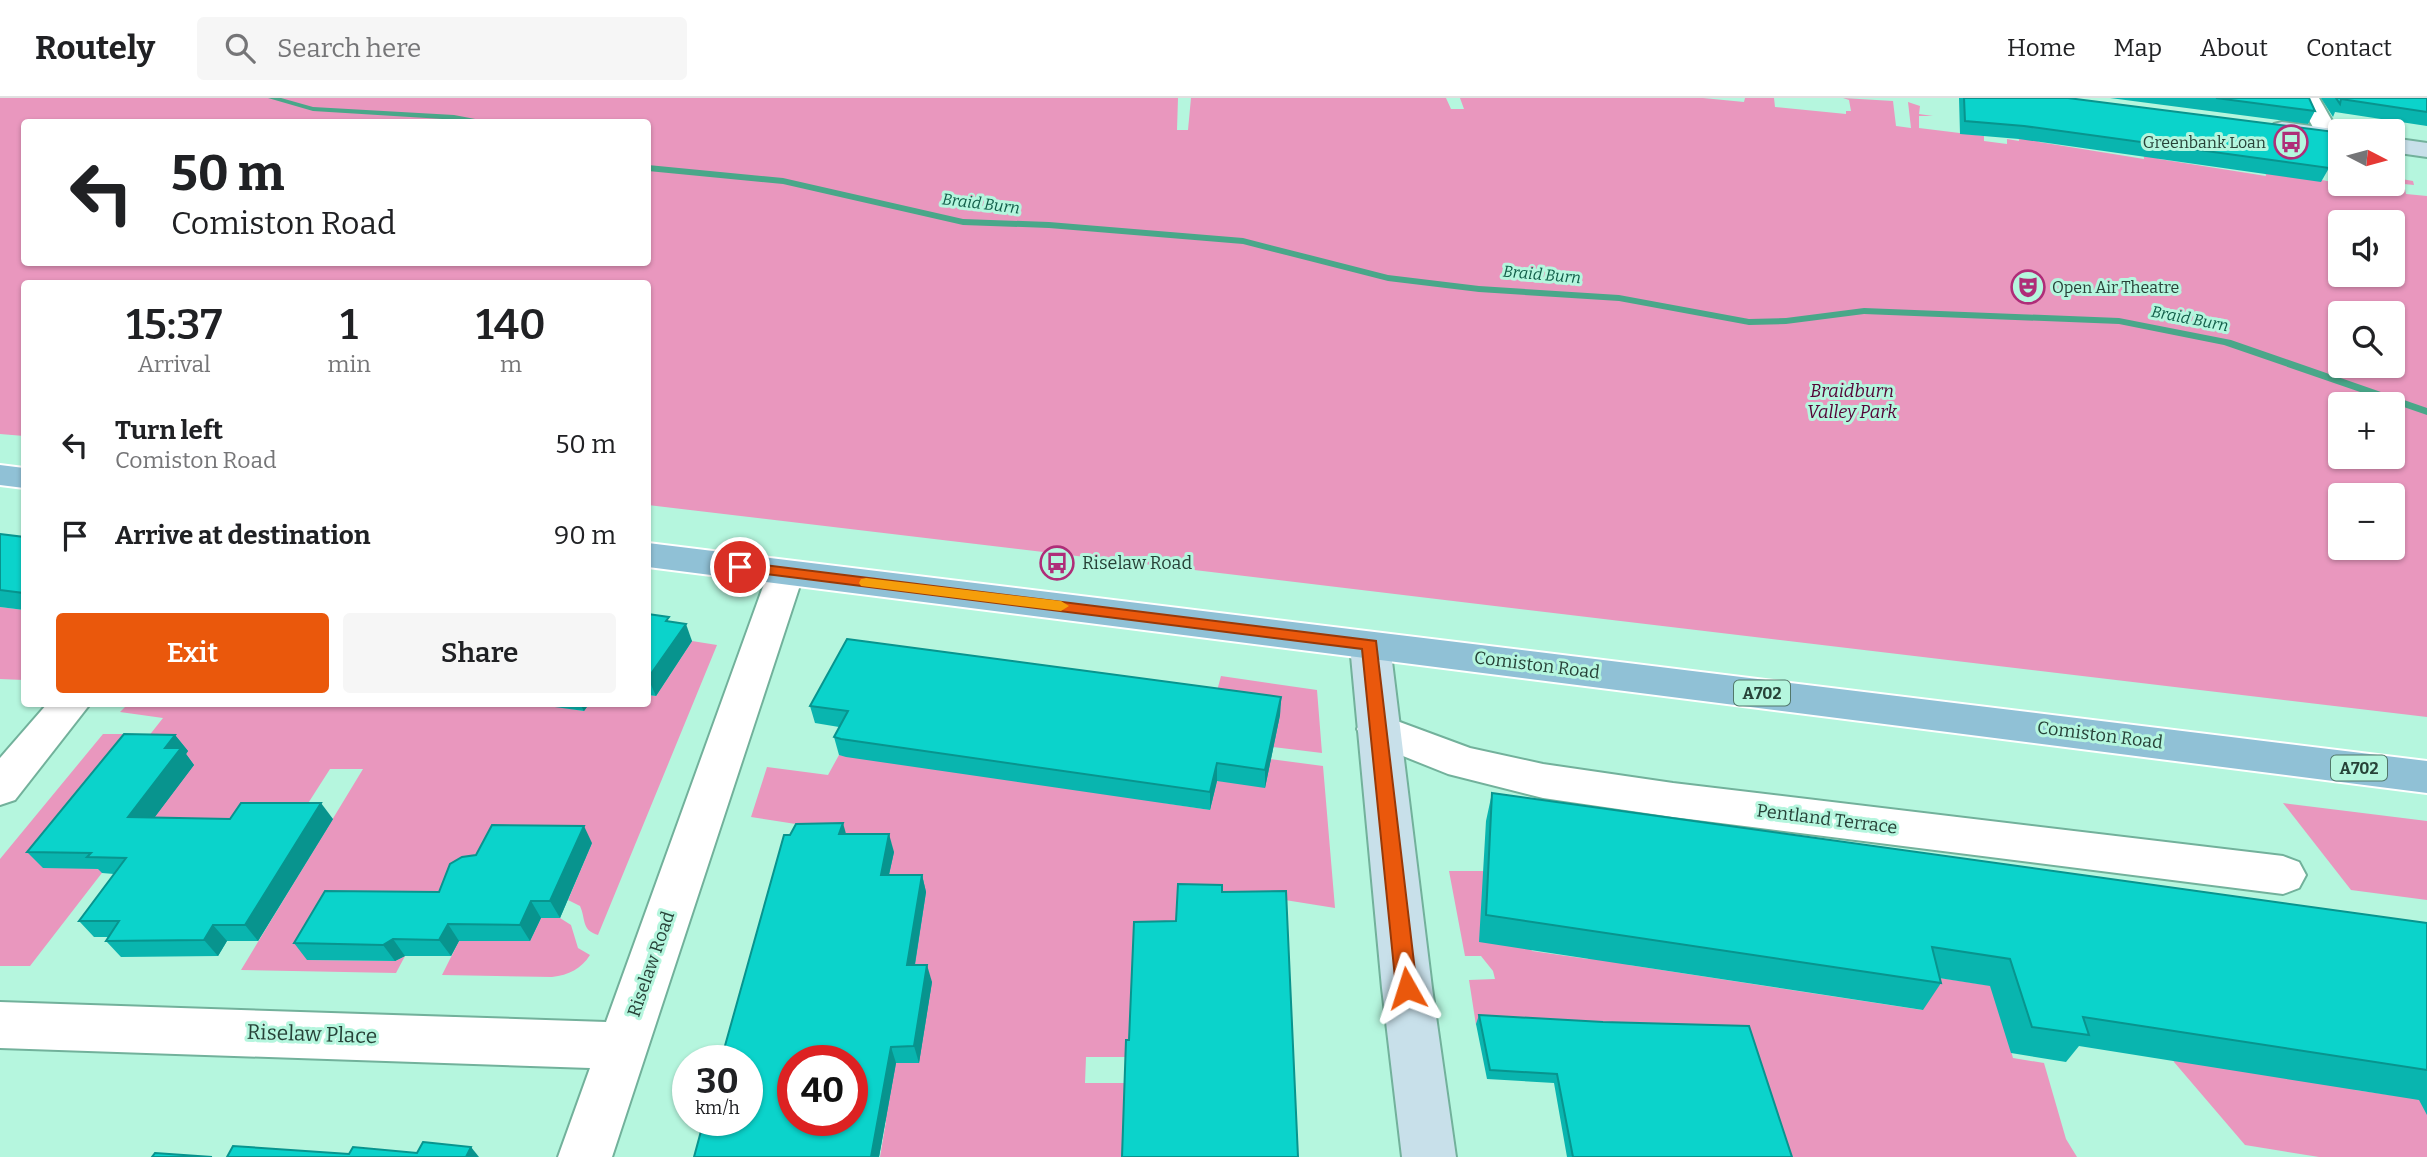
<!DOCTYPE html>
<html lang="en">
<head>
<meta charset="utf-8">
<style>
  body { margin:0; font-family:Bitter,serif; background:#f6f6f6; color:#202124; height:100vh; display:flex; flex-direction:column; font-size:26px; white-space:nowrap }
  * { box-sizing:border-box; margin:0 }
  p { font-size:23px; color:#757577 }
  .icon { flex:none; width:38px; height:38px; fill:none; stroke:currentColor; stroke-width:2; stroke-linecap:round; stroke-linejoin:round }
  .map { position:relative; flex:1; overflow:hidden }
  .side { position:absolute; left:21px; top:182px; width:630px; height:427px; display:flex; flex-direction:column; background:#fff; border-radius:7px; box-shadow:0 2px 5px #0004 }
  .side>* { flex:none }
  .hud { position:absolute; left:21px; top:21px; width:630px; height:147px; border-radius:7px; box-shadow:0 2px 5px #0004; background:#fff; color:#202124; overflow:hidden }
  .needle { width:46px; rotate:96deg }
  .tools { position:absolute; left:2328px; top:21px; display:grid; gap:14px }
  .tools a { display:grid; place-items:center; width:77px; height:77px; border-radius:7px; background:#fff; box-shadow:0 2px 5px #0004; font-size:35px }
  .speed { position:absolute; left:672px; top:947px; display:flex; gap:14px; font-size:35px; font-weight:700; text-align:center }
  .speed>* { display:grid; place-content:center; width:91px; height:91px; border-radius:50%; background:#fff; box-shadow:0 2px 5px #0004; line-height:1 }
  .speed small { font-size:18px; font-weight:400 }
  .speed .limit { border:10px solid #d22; background:#fff; color:#111 }
  .pin { position:absolute; display:grid; place-items:center; width:60px; height:60px; color:#fff; margin:-30px; border:4px solid #fff; border-radius:50%; box-shadow:0 2px 7px #0007 }
  .me { position:absolute; width:77px; margin:-38px; rotate:354deg; stroke-linejoin:round; filter:drop-shadow(0 0 5px #0008) }
  .turn { display:flex; align-items:center; gap:24px; height:147px; padding:0 35px; font-size:32px }
  .turn .icon { width:91px; height:91px; stroke-width:2.5 }
  .turn b { display:block; font-size:49px; line-height:60px }
  .eta { display:flex; justify-content:space-evenly; align-items:center; height:119px; text-align:center }
  .eta b { font-size:42px; font-weight:600; line-height:49px }
  .action { display:flex; gap:14px; margin-top:auto; padding:14px 35px }
  .action a { flex:1; height:80px; border-radius:7px; background:#ea580c; color:#fff; font-size:28px; font-weight:600; line-height:80px; text-align:center }
  .action a+a { background:#f6f6f6; color:#202124 }
  ul { padding:0; list-style:none }
  li { display:flex; align-items:center; gap:21px; height:91px; padding:0 35px }
  li div { flex:1 }
  li b { display:block; font-size:26px }
  li em { font-style:normal }
  header { display:flex; align-items:center; gap:42px; box-sizing:border-box; height:98px; padding:0 35px; background:#fff; border-bottom:2px solid #e0e0e0 }
  header strong { font-size:33px }
  nav { display:flex; gap:38px; margin-inline-start:auto; font-size:24px }
  .search { width:490px; height:63px; background:#f6f6f6; display:flex; align-items:center; gap:18px; box-sizing:border-box; padding:0 24px; border-radius:7px; color:#757577; font-size:26px }
  .map>svg:first-child { display:block }
</style>
</head>
<body>
<header>
<strong>Routely</strong>
<div class="search"><svg class="icon" aria-label="search" viewBox="0 0 24 24"><circle cx="10" cy="10" r="6"/><path d="M15 15l6 6"/></svg>Search here</div>
<nav><a>Home</a><a>Map</a><a>About</a><a>Contact</a></nav>
</header>
<div class="map">
<svg width="2427" height="1059" viewBox="0 0 2427 1059">
  <rect width="100%" height="100%" fill="#b5f6de"/>
  <g fill="#e997be" fill-rule="evenodd">
    <path d="M0,0h1178l-1,32h11l3,-32h255l5,11h13l-4,-11h243l41,4 1,-4h29l1,9 71,7v-3h5l-2,-11 -6,-2 50,3 3,25 15,2 -3,-26 12,4 -1,8 14,2h-14v12l65,8v5l23,3v-5l12,2 -1,-11 21,12 105,17 -1,-13 16,13 107,17 -2,-13 36,13 92,17 -3,-9 8,-1 -1,-5 17,3 1,4 -10,-1 2,10 21,2v521l-1779,-212v-221h-624v152l-24,-2zM24,24h624v140h-624zM2340,124h52v53h-52zM2340,215h52v53h-52zM2340,306h52v53h-52zM2340,397h52v53h-52z"/>
    <polygon points="0,509 24,512 24,582 0,581"/>
    <path d="M692,543l25,4 -119,290c-17,-5 -12,-16 -18,-29l-12,-6 24,-57 -130,37 -154,80 87,1 10,-5 -9,17 -155,-3 122,-201h-33l-32,50 -166,15 -102,132h-30v-107l103,-125h37l-73,90 70,-73 26,-33 -43,-6 8,-8h416l39,7 6,-7h59v-9l8,1z"/>
    <polygon points="1221,578 1317,592 1322,655 1273,649 1279,617 1213,608"/>
    <polygon points="839,657 1171,677 1164,705 1210,712 1217,683 1270,661 1323,668 1335,810 1285,802 1173,959 1086,959 1085,985 1128,985 1124,1059 880,1059 886,1023 839,1023 852,1022 857,884 919,836 926,794 885,794 893,754 815,729 751,719 767,669 828,677"/>
    <polygon points="2283,705 2427,723 2427,802 2351,792"/>
    <polygon points="1449,773 1483,773 1532,853 1588,861 1587,826 1629,867 1922,912 1914,876 1993,888 2013,960 2044,965 2066,1041 2077,1059 1783,1059 1476,927 1469,882 1495,881 1493,873 1481,858 1465,858"/>
    <path d="M541,820h19l11,7 7,23 12,7c-9,14 -21,20 -38,22l-110,-2 17,-34h71z"/>
    <polygon points="2156,913 2331,939 2355,992 2419,1001 2427,964 2427,1059 2319,1059 2245,1047 2174,964"/>
  </g>
  <g fill="none" stroke-linecap="round" stroke-linejoin="round">
    <g fill="#49a789" fill-rule="evenodd">
      <polygon points="268,0 281,0 313,9 454,17 491,24 313,13"/>
      <polygon points="648,67 783,80 963,121 1049,124 1243,140 1388,177 1479,188 1619,197 1749,221 1786,220 1864,210 2119,220 2231,242 2427,310 2427,317 2224,247 2119,226 1864,216 1786,226 1749,227 1619,203 1479,194 1388,183 1243,146 1049,130 963,127 783,86 648,73"/>
    </g>
    <defs>
      <g id="street">
        <polygon points="2297,0 2319,0 2340,37 2336,42 2320,42"/>
        <polygon points="786,463 799,467 804,475 612,1059 558,1059 590,970 0,950 0,904 606,924 768,475 773,467"/>
        <polygon points="47,606 90,606 15,702 0,707 0,660"/>
        <polygon points="1378,616 1470,650 1543,666 1673,685 2283,758 2299,764 2306,777 2299,790 2283,796 1673,719 1543,700 1448,676 1363,642 1357,631 1363,620"/>
      </g>
      <g id="secondary">
        <polygon points="2282,24 2340,32 2345,33 2340,33 2340,46 2274,36 2270,31 2274,26"/>
        <polygon points="2392,40 2427,45 2427,59 2392,54"/>
        <polygon points="1370,534 1384,537 1390,547 1432,890 1456,1059 1402,1059 1382,890 1350,547 1356,537"/>
      </g>
      <g id="primary">
        <polygon points="0,367 24,370 24,390 0,387"/>
        <polygon points="648,445 2427,663 2427,695 648,469"/>
      </g>
    </defs>
    <use href="#street" stroke="#72b19b" stroke-width="4"/>
    <use href="#secondary" stroke="#72b19b" stroke-width="4"/>
    <use href="#primary" stroke="#fff" stroke-width="4"/>
    <use href="#street" fill="#fff" fill-rule="evenodd"/>
    <use href="#secondary" fill="#c8e0ea" fill-rule="evenodd"/>
    <use href="#primary" fill="#90c1d6" fill-rule="evenodd"/>
  </g>
  <g fill="#09b5af">
    <polygon points="1959,0 2068,0 2329,70 2321,84 2019,41 1960,36"/>
    <polygon points="2110,0 2309,0 2315,13 2308,26"/>
    <polygon points="2321,0 2427,0 2427,28 2335,14 2333,19"/>
    <polygon points="0,436 24,439 24,512 0,509"/>
    <polygon points="648,516 671,524 692,543 656,598 648,597"/>
    <polygon points="1281,599 1280,617 1265,690 1217,683 1210,712 846,659 839,657 834,639 839,629 815,625 810,608"/>
    <polygon points="533,606 589,606 584,613"/>
    <polygon points="175,637 188,653 186,656 194,667 154,720 333,721 258,843 227,843 218,858 121,859 106,843 108,839 94,839 79,823 114,776 102,775 98,771 43,770 27,754"/>
    <polygon points="1492,695 2427,825 2427,1017 2419,1002 2079,948 2066,964 2011,955 1990,888 1939,880 1941,885 1923,912 1479,844 1486,723"/>
    <polygon points="846,736 894,754 889,777 922,777 926,794 915,867 932,884 919,965 896,965 879,1059 694,1059"/>
    <polygon points="592,745 560,820 541,820 530,843 459,843 451,858 405,858 395,863 307,862 294,845 439,794"/>
    <polygon points="1479,917 1792,1059 1567,1059 1554,985 1487,981 1476,926"/>
  </g>
  <g fill="#08948e">
    <polygon points="686,526 692,543 656,598 648,580"/>
    <polygon points="1281,599 1280,617 1265,690 1265,672"/>
    <polygon points="580,606 589,606 584,613"/>
    <polygon points="175,637 188,653 186,656 194,667 142,736 128,719 165,650"/>
    <polygon points="1217,665 1217,683 1210,712 1210,694"/>
    <polygon points="321,705 333,721 258,843 245,827"/>
    <polygon points="843,725 848,743 839,736"/>
    <polygon points="584,728 592,745 560,820 550,803"/>
    <polygon points="889,736 894,754 885,794 881,777"/>
    <polygon points="922,777 926,794 912,884 907,867"/>
    <polygon points="531,803 541,820 530,843 520,827"/>
    <polygon points="448,826 459,843 451,858 439,842"/>
    <polygon points="213,827 227,843 218,858 204,842"/>
    <polygon points="393,841 405,858 395,863 383,847"/>
    <polygon points="927,867 932,884 919,965 914,948"/>
    <polygon points="891,949 896,965 879,1059 871,1059"/>
    <polygon points="471,1049 479,1059 466,1059"/>
  </g>
  <g fill="#0bd3cb" stroke="#08948e" stroke-width="2" fill-rule="evenodd">
    <polygon points="1964,0 2068,0 2335,34 2329,70 2024,28 1965,23"/>
    <polygon points="2216,0 2309,0 2315,13"/>
    <polygon points="2336,0 2427,0 2427,14 2341,1 2340,6"/>
    <polygon points="0,436 24,439 24,495 0,492"/>
    <polygon points="648,516 669,519 666,523 686,526 648,580"/>
    <polygon points="847,541 1281,599 1265,672 1217,665 1210,694 841,641 834,639 848,613 810,608"/>
    <polygon points="124,636 175,637 165,650 181,650 128,719 230,721 241,705 321,705 245,827 213,827 204,842 106,843 119,823 79,823 126,760 87,759 91,755 27,754"/>
    <polygon points="1492,695 2427,825 2427,972 2083,919 2089,937 2032,929 2010,861 1932,849 1941,885 1486,817"/>
    <path d="M843,725l-4,11h50l-8,41h41l-15,90h20l-13,81 -23,1 -20,110h-177l10,-37h43v-60h-26l63,-225h6l6,-11zM793,962h59v60h-59z"/>
    <polygon points="492,727 584,728 550,803 531,803 520,827 448,826 439,842 393,841 383,847 294,845 325,793 439,794 450,766 462,759 476,757"/>
    <polygon points="1178,786 1222,787 1222,794 1286,793 1298,1059 1122,1059 1126,942 1129,942 1134,824 1176,823"/>
    <polygon points="1479,917 1603,924 1749,928 1792,1059 1573,1059 1557,976 1490,972"/>
    <polygon points="423,1044 471,1049 466,1059 227,1059 233,1048 349,1056 353,1049 417,1055"/>
    <polygon points="155,1055 212,1059 152,1059"/>
  </g>
  <polygon fill="#ea580c" stroke="#983908" stroke-width="2" points="740,464 1376,543 1417,890 1414,896 1407,899 1399,896 1396,890 1362,551 734,472 732,469 734,465"/>
  <polygon fill="#f59e0b" points="866,480 1061,503 1069,508 1061,513 861,488 859,485 861,481"/>
  <defs>
    <symbol id="bus-ring" viewBox="-11 -11 22 22"><circle r="9.5" fill="#b5f6de" stroke="#af2d78" stroke-width="1.5"/><path d="M-5-6H5V4H4V6H2V4H-2V6H-4V4H-5ZM-3.5-4V0h7V-4ZM-3.5 1.2v1.5H-2V1.2ZM2 1.2v1.5H3.5V1.2Z" fill="#af2d78"/></symbol>
    <symbol id="theatre-ring" viewBox="-11 -11 22 22"><circle r="9.5" fill="#b5f6de" stroke="#af2d78" stroke-width="1.5"/><path d="M-5-5.5Q0-4 5-5.5V0Q5 5 0 6Q-5 5-5 0ZM-3.3-2.5H-1v1.5H-3.3ZM1-2.5H3.3v1.5H1ZM-2.8 1Q0 5.5 2.8 1Z" fill="#af2d78"/></symbol>
  </defs>
  <g fill-rule="evenodd">
    <use href="#bus-ring" x="2272" y="25" width="38" height="38"/>
    <use href="#theatre-ring" x="2009" y="170" width="38" height="38"/>
    <use href="#bus-ring" x="1038" y="446" width="38" height="38"/>
  </g>
  <g text-anchor="middle" stroke-width="6" stroke-linejoin="round" paint-order="stroke">
    <g font-size="16" fill="#274238" stroke="#b5f6de" text-anchor="end">
      <text x="2266" y="50">Greenbank Loan</text>
      <text x="2052" y="195" text-anchor="start">Open Air Theatre</text>
    </g>
    <g font-size="16" font-style="italic" fill="#105d48" stroke="#b5f6de">
      <text transform="translate(981 105) rotate(7)" y="6">Braid Burn</text>
      <text transform="translate(1542 176) rotate(5)" y="6">Braid Burn</text>
      <text transform="translate(2190 220) rotate(11)" y="6">Braid Burn</text>
    </g>
    <g fill="#b5f6de" stroke="#52786a" stroke-width="2">
      <rect x="1734" y="582.5" width="56" height="25" rx="5"/>
      <rect x="2331" y="657.5" width="56" height="25" rx="5"/>
    </g>
    <g font-size="16" font-weight="bold" fill="#274238">
      <text x="1762" y="601">A702</text>
      <text x="2359" y="676">A702</text>
    </g>
    <g font-size="18" font-style="italic" fill="#550537" stroke="#b5f6de">
      <text x="1852" y="299">Braidburn<tspan x="1852" dy="21">Valley Park</tspan></text>
    </g>
    <g font-size="18" fill="#274238" stroke="#b5f6de" text-anchor="start">
      <text x="1082" y="471">Riselaw Road</text>
    </g>
    <g font-size="18" fill="#274238" stroke="#b5f6de">
      <text transform="translate(1537 567) rotate(7)" y="6">Comiston Road</text>
      <text transform="translate(2100 637) rotate(7)" y="6">Comiston Road</text>
      <text transform="translate(1827 721) rotate(7)" y="6">Pentland Terrace</text>
      <text transform="translate(651 866) rotate(-71)" y="6">Riselaw Road</text>
    </g>
    <g font-size="21" fill="#274238" stroke="#b5f6de">
      <text transform="translate(312 936) rotate(2)" y="7">Riselaw Place</text>
    </g>
  </g>
</svg>
<div class="tools">
<a><svg class="needle" viewBox="-14 -14 28 28"><path d="M0-13l5 13h-10z" fill="#e53935"/><path d="M0 13l5-13h-10z" fill="#757577"/></svg></a>
<a><svg class="icon" aria-label="sound" viewBox="0 0 24 24"><path d="M4 9h4l5-4v14l-5-4H4zM17 9q2 3 0 6"/></svg></a>
<a><svg class="icon" aria-label="search" viewBox="0 0 24 24"><circle cx="10" cy="10" r="6"/><path d="M15 15l6 6"/></svg></a>
<a>+</a>
<a>−</a>
</div>
<div class="speed"><div>30<small>km/h</small></div><div class="limit">40</div></div>
<div class="pin" style="left:740px;top:469px;background:#d93025"><svg class="icon" aria-label="arrive" viewBox="0 0 24 24"><path d="M6 21V4h12l-3 4 3 4H6"/></svg></div>
<svg class="me" style="left:1407px;top:890px" viewBox="-20 -20 40 40"><path d="M0-17L14 15 0 8-14 15z" fill="#ea580c" stroke="#fff" stroke-width="4"/></svg>
<div class="hud">
<div class="turn"><svg class="icon" aria-label="left" viewBox="0 0 24 24"><path d="M17 20v-9H6M10 6l-5 5 5 5"/></svg><div><b>50 m</b>Comiston Road</div></div>
</div>
<section class="side">
<div class="eta">
<div><b>15:37</b><p>Arrival</p></div>
<div><b>1</b><p>min</p></div>
<div><b>140</b><p>m</p></div>
</div>
<ul>
<li><svg class="icon" aria-label="left" viewBox="0 0 24 24"><path d="M17 20v-9H6M10 6l-5 5 5 5"/></svg><div><b>Turn left</b><p>Comiston Road</p></div><em>50 m</em></li>
<li><svg class="icon" aria-label="arrive" viewBox="0 0 24 24"><path d="M6 21V4h12l-3 4 3 4H6"/></svg><div><b>Arrive at destination</b></div><em>90 m</em></li>
</ul>
<div class="action"><a>Exit</a><a>Share</a></div>
</section>
</div>
</body>
</html>
